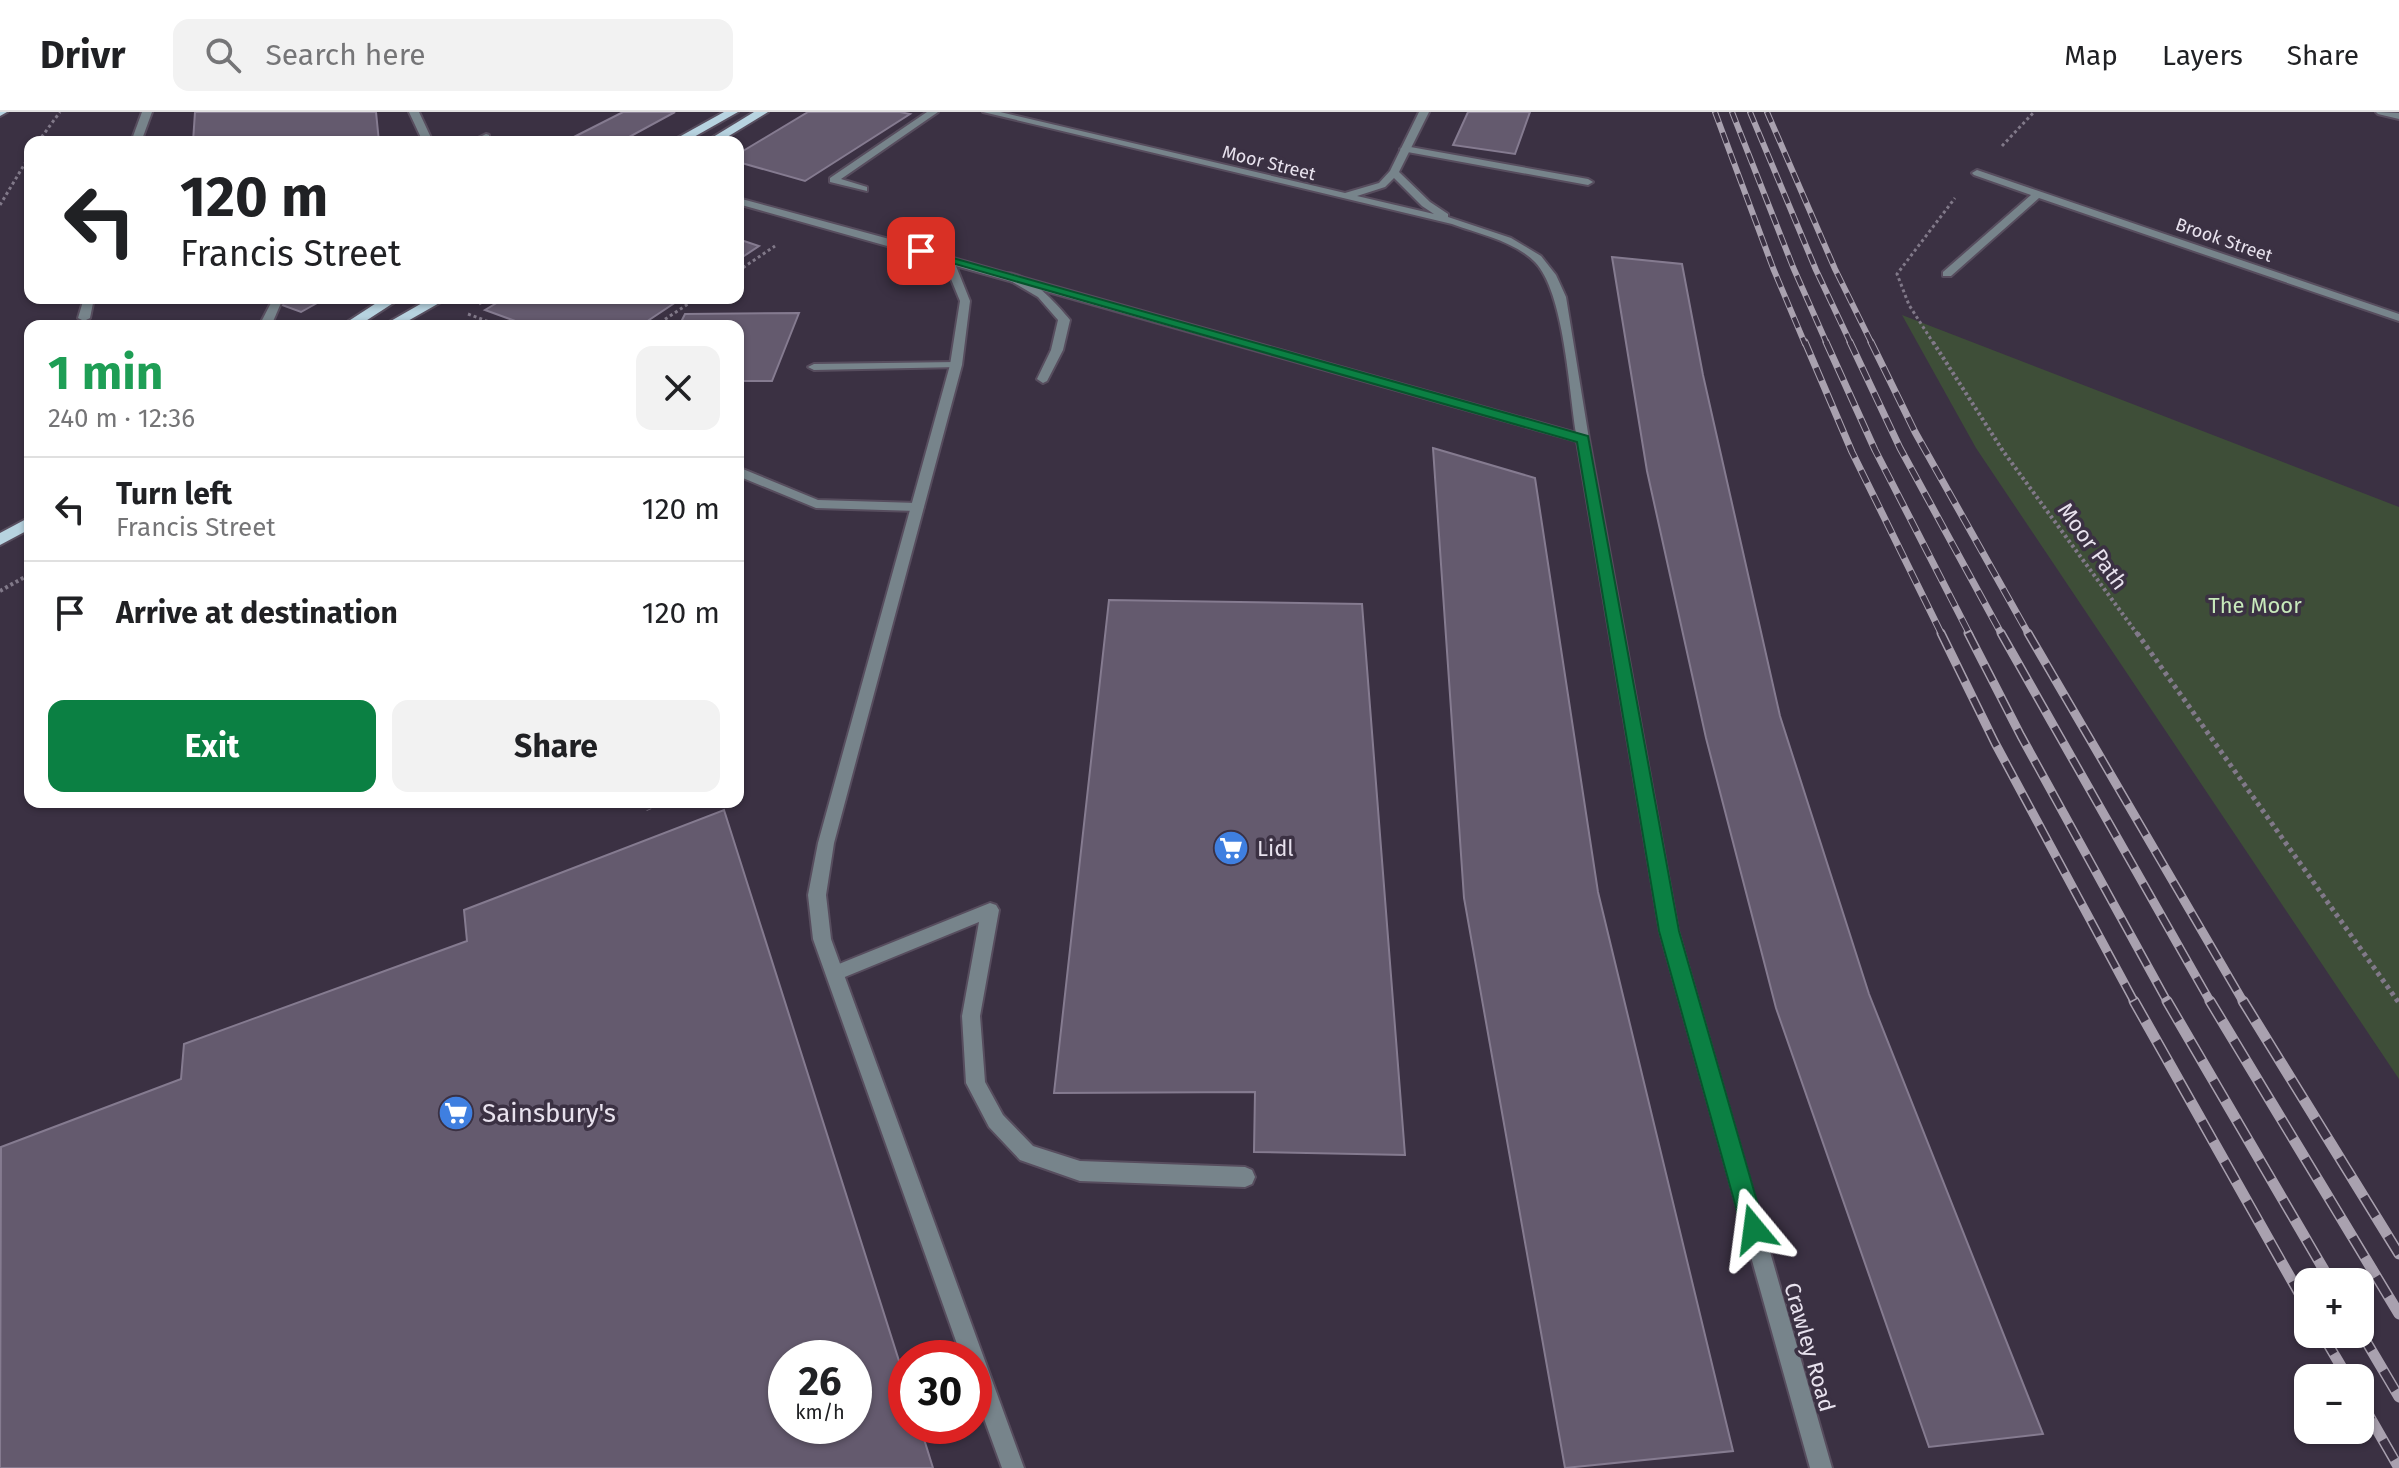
<!DOCTYPE html>
<html lang="en">
<head>
<meta charset="utf-8">
<style>
  body { margin:0; font-family:"Fira Sans",sans-serif; background:#f2f2f2; color:#202124; height:100vh; display:flex; flex-direction:column; font-size:30px; white-space:nowrap }
  * { box-sizing:border-box; margin:0 }
  p { font-size:26px; color:#757577 }
  .icon { flex:none; width:44px; height:44px; fill:none; stroke:currentColor; stroke-width:2; stroke-linecap:round; stroke-linejoin:round }
  .map { position:relative; flex:1; overflow:hidden }
  .panel { position:absolute; left:24px; top:208px; width:720px; height:488px; display:flex; flex-direction:column; background:#fff; border-radius:16px; box-shadow:0 2px 6px #0004 }
  .panel>* { flex:none }
  .top-card { position:absolute; left:24px; top:24px; width:720px; height:168px; border-radius:16px; box-shadow:0 2px 6px #0004; background:#fff; color:#202124; overflow:hidden }
  .buttons { position:absolute; left:2294px; top:1156px; display:grid; gap:16px }
  .buttons a { display:grid; place-items:center; width:80px; height:80px; border-radius:16px; background:#fff; box-shadow:0 2px 6px #0004; font-size:40px }
  .speed { position:absolute; left:768px; top:1228px; display:flex; gap:16px; font-size:40px; font-weight:700; text-align:center }
  .speed>* { display:grid; place-content:center; width:104px; height:104px; border-radius:50%; background:#fff; box-shadow:0 2px 6px #0004; line-height:1 }
  .speed small { font-size:20px; font-weight:400 }
  .speed .limit { border:12px solid #d22; background:#fff; color:#111 }
  .pin { position:absolute; display:grid; place-items:center; width:68px; height:68px; color:#fff; margin:-34px; border-radius:16px; box-shadow:0 4px 12px #0006 }
  .me { position:absolute; width:88px; margin:-44px; rotate:344deg; stroke-linejoin:round; filter:drop-shadow(0 0 6px #0008) }
  .turn { display:flex; align-items:center; gap:28px; height:168px; padding:0 24px; font-size:36px }
  .turn .icon { width:104px; height:104px; stroke-width:2.5 }
  .turn b { display:block; font-size:56px; line-height:68px }
  .round { display:grid; place-items:center; flex:none; width:84px; height:84px; border-radius:16px; background:#f2f2f2 }
  .overview { display:flex; align-items:center; justify-content:space-between; height:136px; padding:0 24px }
  h1 { font-size:48px; font-weight:700; line-height:60px; color:#1e9e55 }
  .primary-button { display:flex; gap:16px; margin-top:auto; padding:16px 24px }
  .primary-button a { flex:1; height:92px; border-radius:16px; background:#0b8043; color:#fff; font-size:32px; font-weight:700; line-height:92px; text-align:center }
  .primary-button a+a { background:#f2f2f2; color:#202124 }
  ul { padding:0; list-style:none }
  li { display:flex; align-items:center; gap:24px; height:104px; padding:0 24px; border-top:2px solid #e0e0e0 }
  li div { flex:1 }
  li b { display:block; font-size:30px }
  li em { font-style:normal }
  header { display:flex; align-items:center; gap:48px; box-sizing:border-box; height:112px; padding:0 40px; background:#fff; border-bottom:2px solid #e0e0e0 }
  header strong { font-size:38px }
  nav { display:flex; gap:44px; margin-inline-start:auto; font-size:28px }
  .search { width:560px; height:72px; background:#f2f2f2; display:flex; align-items:center; gap:20px; box-sizing:border-box; padding:0 28px; border-radius:16px; color:#757577; font-size:30px }
  .map>svg:first-child { display:block }
</style>
</head>
<body>
<header>
<strong>Drivr</strong>
<div class="search"><svg class="icon" aria-label="search" viewBox="0 0 24 24"><circle cx="10" cy="10" r="6"/><path d="M15 15l6 6"/></svg>Search here</div>
<nav><a>Map</a><a>Layers</a><a>Share</a></nav>
</header>
<div class="map">
<svg width="2399" height="1356" viewBox="0 0 2399 1356">
  <rect width="100%" height="100%" fill="#3b3143"/>
  <polygon fill="#3e4e38" points="1902,203 2399,395 2399,967 1976,336"/>
  <g fill="#645a6e" stroke="#857b90" stroke-width="2" fill-rule="evenodd">
    <polygon points="195,0 376,0 379,30 193,30"/>
    <polygon points="623,0 675,0 620,30 564,30"/>
    <polygon points="808,0 900,0 910,2 805,69 738,50 738,42"/>
    <polygon points="1468,0 1530,0 1515,42 1453,33"/>
    <polygon points="738,127 759,134 738,148"/>
    <polygon points="1612,145 1682,152 1703,263 1780,604 1869,882 2043,1322 1929,1335 1776,896 1706,626 1647,359"/>
    <polygon points="263,186 326,186 301,200"/>
    <polygon points="505,186 682,186 640,214 529,214 485,198"/>
    <polygon points="799,201 772,269 738,269 738,214 679,214 685,202"/>
    <polygon points="1433,336 1535,366 1598,780 1733,1339 1565,1356 1464,786"/>
    <polygon points="1109,488 1362,492 1405,1043 1254,1040 1255,980 1054,981"/>
    <path d="M724,698l182,573v43h14l13,42h-933l1,-321 180,-68 3,-35 283,-103 -3,-31zM786,1246h68v68h-68z"/>
  </g>
  <g fill="none" stroke-linecap="round" stroke-linejoin="round">
    <defs>
      <g id="service">
        <polygon points="142,0 152,0 141,30 131,30"/>
        <polygon points="927,0 938,0 841,67 867,75 867,79 830,70 830,66"/>
        <polygon points="486,22 489,23 489,27 470,30"/>
        <polygon points="1405,34 1588,67 1593,70 1588,73 1402,39 1400,37"/>
        <path d="M1004,161c24,-1 52,30 66,47l-7,30 -16,31 -4,2 -6,-4 14,-29 7,-30 -20,-23 -34,-20z"/>
        <polygon points="84,186 94,186 90,206 84,209 78,206"/>
        <polygon points="272,189 281,191 271,214 259,214"/>
        <polygon points="956,250 960,251 960,255 814,258 808,255 814,252"/>
        <polygon points="738,355 818,388 917,391 924,395 917,399 816,396 738,364"/>
        <polygon points="990,791 996,793 999,798 980,904 985,970 1003,1003 1033,1034 1080,1049 1245,1055 1252,1058 1255,1065 1252,1072 1245,1075 1080,1069 1020,1048 989,1015 966,971 962,904 979,810 835,869 829,866 826,861 829,856"/>
      </g>
      <g id="minor">
        <polygon points="409,0 419,0 433,30 423,30"/>
        <path d="M983,0h17l345,81 34,-10 11,-12 29,-59h10l-30,60 31,30 18,12v3l63,21 30,18 15,19 10,22 23,142 89,492 154,537h-22l-150,-537 -83,-490 -621,-175 14,35 -8,64 -128,478 -8,52 5,44 193,529h-22l-28,-77v-33h-12l-149,-419 -5,-44 10,-52 132,-478 10,-64 -16,-39 -206,-58v-6l214,58 1,2 623,175c-7,-43 -12,-141 -41,-171 -21,-21 -56,-28 -83,-38zM1394,66l28,28 12,8 -77,-18 28,-9z"/>
        <polygon points="2376,0 2399,1 2399,7 2378,2"/>
        <polygon points="1977,58 2399,202 2399,209 2039,86 1951,164 1943,164 1943,160 2031,83 1974,63 1972,61"/>
      </g>
      <g id="primary">
        <polygon points="0,0 7,0 0,4"/>
        <polygon points="724,0 738,0 685,30 670,30"/>
        <polygon points="754,0 768,0 719,30 705,30"/>
        <polygon points="384,186 401,186 358,214 341,214"/>
        <polygon points="431,186 448,186 399,214 382,214"/>
        <polygon points="30,405 30,417 0,433 0,421"/>
      </g>
    </defs>
    <use href="#service" stroke="#574d5e" stroke-width="4"/>
    <use href="#minor" stroke="#574d5e" stroke-width="4"/>
    <use href="#primary" stroke="#574d5e" stroke-width="4"/>
    <g stroke="#817989" stroke-width="3" stroke-dasharray="3 3" stroke-linecap="butt">
      <polyline points="38,30 60,0"/>
      <polyline points="2002,34 2034,0"/>
      <polyline points="0,93 30,43"/>
      <polyline points="738,159 775,134"/>
      <polyline points="479,192 489,186"/>
      <polyline points="468,202 500,214"/>
      <polyline points="655,214 697,186"/>
      <polyline points="1934,232 1909,193 1897,162 1955,86"/>
    </g>
    <g stroke="#817989" stroke-width="4" stroke-dasharray="3 3" stroke-linecap="butt">
      <polyline points="1933,230 2003,339 2138,523"/>
      <polyline points="0,479 30,462"/>
    </g>
    <g stroke="#817989" stroke-width="5" stroke-dasharray="4 4" stroke-linecap="butt">
      <polyline points="2137,521 2399,891"/>
      <polyline points="646,690 649,698"/>
    </g>
    <use href="#service" fill="#77848b" fill-rule="evenodd"/>
    <use href="#minor" fill="#77848b" fill-rule="evenodd"/>
    <use href="#primary" fill="#b7d3e0" fill-rule="evenodd"/>
    <defs>
      <g id="rail-far3">
        <polyline points="1715,0 1773,156 1805,232"/>
        <polyline points="1732,0 1793,155 1827,232"/>
        <polyline points="1750,0 1816,158 1851,232"/>
        <polyline points="1767,0 1835,157 1872,232"/>
      </g>
      <g id="rail-far2">
        <polyline points="1805,230 1852,340 1942,523"/>
        <polyline points="1826,230 1875,338 1970,523"/>
        <polyline points="1850,230 1900,336 2002,523"/>
        <polyline points="1871,230 1915,320 2029,523"/>
      </g>
      <g id="rail-far1">
        <polyline points="1941,521 1995,631 2135,891"/>
        <polyline points="1968,521 2021,624 2168,891"/>
        <polyline points="2001,521 2211,891"/>
        <polyline points="2028,521 2244,891"/>
      </g>
      <g id="rail">
        <polyline points="2134,889 2308,1197"/>
        <polyline points="2167,889 2331,1170"/>
        <polyline points="2210,889 2399,1202"/>
        <polyline points="2243,889 2399,1142"/>
        <polyline points="2360,1219 2399,1285"/>
        <polyline points="2322,1222 2348,1266"/>
        <polyline points="2360,1288 2399,1356"/>
      </g>
    </defs>
    <use href="#rail-far3" stroke="#a9a1af" stroke-width="6"/>
    <use href="#rail-far2" stroke="#a9a1af" stroke-width="7"/>
    <use href="#rail-far1" stroke="#a9a1af" stroke-width="9"/>
    <use href="#rail" stroke="#a9a1af" stroke-width="11"/>
    <use href="#rail-far3" stroke="#3b3143" stroke-width="4" stroke-dasharray="11" stroke-linecap="butt"/>
    <use href="#rail-far2" stroke="#3b3143" stroke-width="5" stroke-dasharray="14" stroke-linecap="butt"/>
    <use href="#rail-far1" stroke="#3b3143" stroke-width="6" stroke-dasharray="18" stroke-linecap="butt"/>
    <use href="#rail" stroke="#3b3143" stroke-width="8" stroke-dasharray="23" stroke-linecap="butt"/>
  </g>
  <polygon fill="#0b8043" stroke="#07532c" stroke-width="2" points="917,136 1588,324 1679,819 1765,1117 1762,1126 1754,1129 1745,1126 1742,1117 1659,819 1577,330 917,141"/>
  <defs>
    <symbol id="supermarket-disc" viewBox="-11 -11 22 22"><circle r="9.5" fill="#3f7fe0" stroke="#3b3143"/><path d="M-6-5.5h2.5l.6 2H6L4.5 2H-2.5L-4.4-4H-6ZM-1.5 3.2a1.3 1.3 0 1 0 .1 0ZM3 3.2a1.3 1.3 0 1 0 .1 0Z" fill="#fff"/></symbol>
  </defs>
  <g fill-rule="evenodd">
    <use href="#supermarket-disc" x="1211" y="716" width="40" height="40"/>
    <use href="#supermarket-disc" x="436" y="981" width="40" height="40"/>
  </g>
  <g text-anchor="middle" stroke-width="7" stroke-linejoin="round" paint-order="stroke">
    <g font-size="18" fill="#e8e2ee" stroke="#3b3143">
      <text transform="translate(1269 51) rotate(14)" y="6">Moor Street</text>
      <text transform="translate(2224 128) rotate(19)" y="6">Brook Street</text>
    </g>
    <g font-size="22" fill="#e8e2ee" stroke="#3b3143">
      <text transform="translate(2093 434) rotate(54)" y="8">Moor Path</text>
      <text transform="translate(1810 1235) rotate(74)" y="8">Crawley Road</text>
    </g>
    <g font-size="22" fill="#c7e9bb" stroke="#3b3143">
      <text x="2255" y="501">The Moor</text>
    </g>
    <g font-size="22" fill="#e8e2ee" stroke="#3b3143" text-anchor="start">
      <text x="1257" y="744">Lidl</text>
    </g>
    <g font-size="26" fill="#e8e2ee" stroke="#3b3143" text-anchor="start">
      <text x="482" y="1010">Sainsbury's</text>
    </g>
  </g>
</svg>
<div class="buttons">
<a>+</a>
<a>−</a>
</div>
<div class="speed"><div>26<small>km/h</small></div><div class="limit">30</div></div>
<div class="pin" style="left:921px;top:139px;background:#d93025"><svg class="icon" aria-label="arrive" viewBox="0 0 24 24"><path d="M6 21V4h12l-3 4 3 4H6"/></svg></div>
<svg class="me" style="left:1754px;top:1117px" viewBox="-20 -20 40 40"><path d="M0-17L14 15 0 8-14 15z" fill="#0b8043" stroke="#fff" stroke-width="4"/></svg>
<div class="top-card">
<div class="turn"><svg class="icon" aria-label="left" viewBox="0 0 24 24"><path d="M17 20v-9H6M10 6l-5 5 5 5"/></svg><div><b>120 m</b>Francis Street</div></div>
</div>
<section class="panel">
<div class="overview"><div><h1>1 min</h1><p>240 m · 12:36</p></div><a class="round"><svg class="icon" aria-label="close" viewBox="0 0 24 24"><path d="M6 6l12 12M18 6L6 18"/></svg></a></div>
<ul>
<li><svg class="icon" aria-label="left" viewBox="0 0 24 24"><path d="M17 20v-9H6M10 6l-5 5 5 5"/></svg><div><b>Turn left</b><p>Francis Street</p></div><em>120 m</em></li>
<li><svg class="icon" aria-label="arrive" viewBox="0 0 24 24"><path d="M6 21V4h12l-3 4 3 4H6"/></svg><div><b>Arrive at destination</b></div><em>120 m</em></li>
</ul>
<div class="primary-button"><a>Exit</a><a>Share</a></div>
</section>
</div>
</body>
</html>
